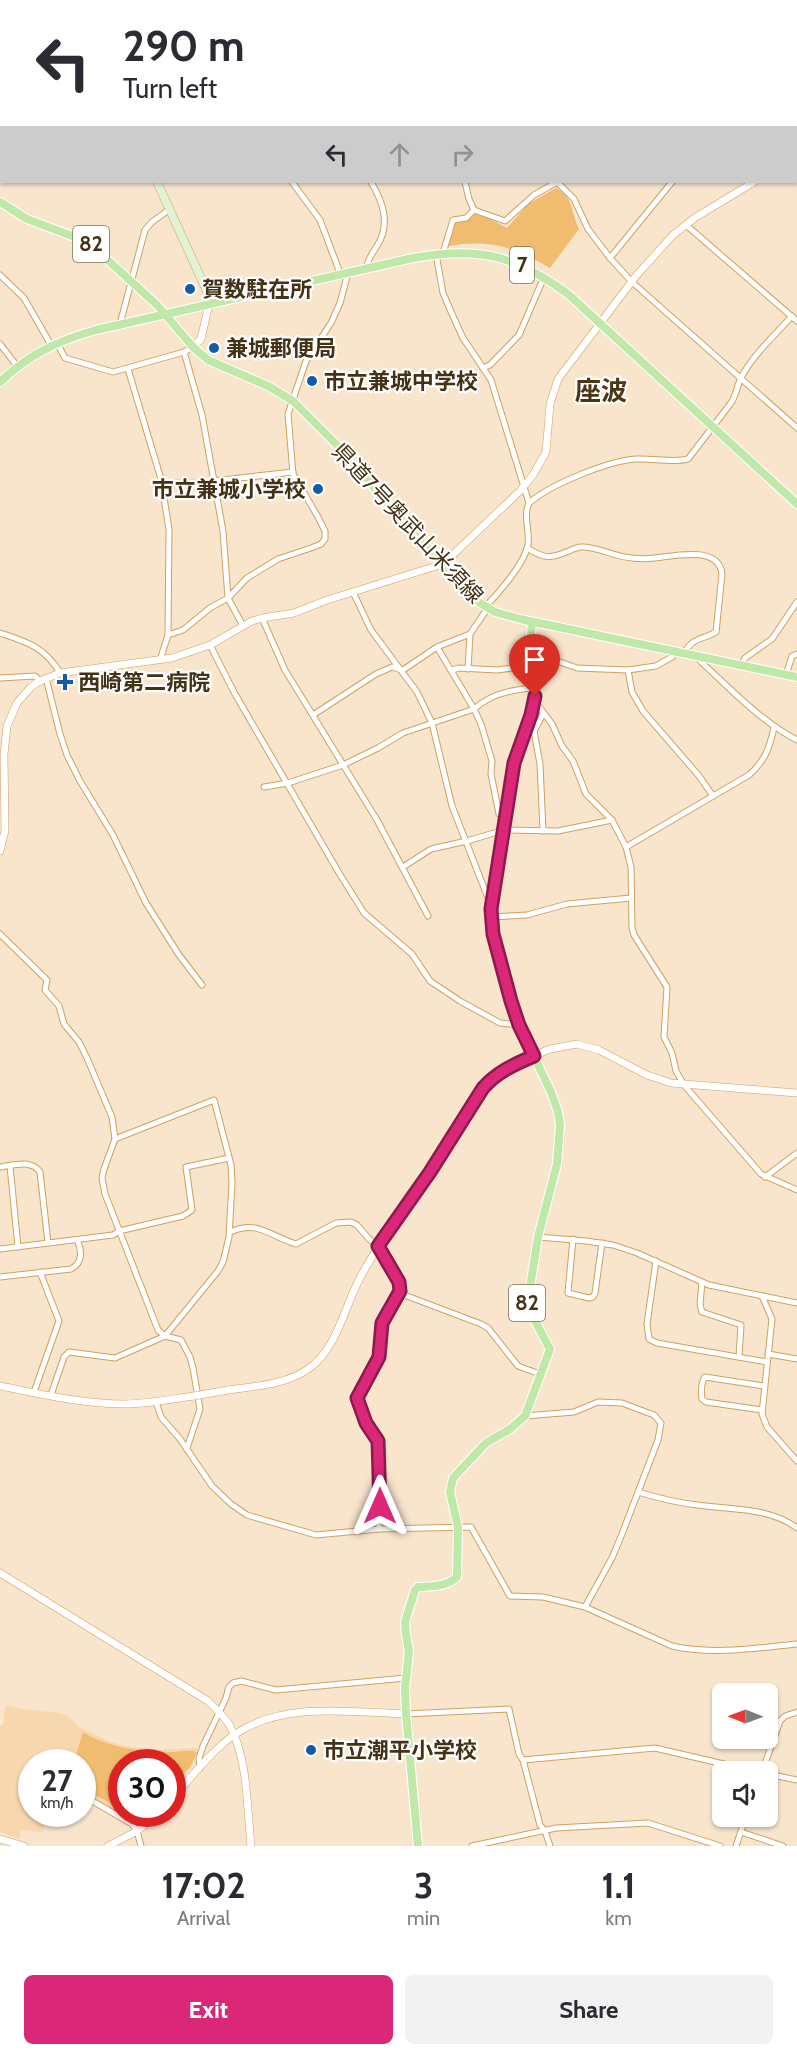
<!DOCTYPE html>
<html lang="en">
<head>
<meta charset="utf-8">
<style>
  body { margin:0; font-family:Cabin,"Noto Sans JP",sans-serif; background:#f2f2f3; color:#2b2b33; height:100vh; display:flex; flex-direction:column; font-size:22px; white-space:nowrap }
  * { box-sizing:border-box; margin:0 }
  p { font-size:20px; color:#7c7c81 }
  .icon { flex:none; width:33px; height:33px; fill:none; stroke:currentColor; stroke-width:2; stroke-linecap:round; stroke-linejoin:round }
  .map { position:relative; height:1846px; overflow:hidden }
  .details { display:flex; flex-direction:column; background:#fff; flex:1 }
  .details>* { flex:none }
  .hud { position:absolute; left:0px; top:0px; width:798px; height:183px; box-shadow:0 2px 4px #0004; background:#fff; color:#2b2b33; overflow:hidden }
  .needle { width:39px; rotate:271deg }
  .tools { position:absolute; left:712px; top:1683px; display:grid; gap:12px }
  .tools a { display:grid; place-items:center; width:66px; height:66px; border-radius:9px; background:#fff; box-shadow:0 2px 4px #0004; font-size:30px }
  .speed { position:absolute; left:18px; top:1749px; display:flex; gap:12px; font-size:30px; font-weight:700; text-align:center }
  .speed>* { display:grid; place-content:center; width:78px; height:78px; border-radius:50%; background:#fff; box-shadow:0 2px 4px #0004; line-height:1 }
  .speed small { font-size:15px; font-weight:400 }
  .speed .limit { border:9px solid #d22; background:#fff; color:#111 }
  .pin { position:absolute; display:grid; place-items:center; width:51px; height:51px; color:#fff; margin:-62px -26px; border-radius:50% 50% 50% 0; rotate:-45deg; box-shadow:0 0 6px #0007 }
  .pin .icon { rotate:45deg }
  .me { position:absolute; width:66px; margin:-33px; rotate:0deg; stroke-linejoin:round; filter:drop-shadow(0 0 4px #0008) }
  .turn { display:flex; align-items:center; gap:21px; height:126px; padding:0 24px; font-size:27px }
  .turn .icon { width:78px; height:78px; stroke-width:2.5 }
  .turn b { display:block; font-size:42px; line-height:51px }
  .lanes { display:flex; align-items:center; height:57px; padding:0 24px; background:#0003; justify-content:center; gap:30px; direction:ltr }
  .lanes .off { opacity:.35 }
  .eta { display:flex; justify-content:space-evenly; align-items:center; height:102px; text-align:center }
  .eta b { font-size:36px; font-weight:700; line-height:42px }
  .primary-button { display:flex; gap:12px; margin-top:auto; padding:12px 24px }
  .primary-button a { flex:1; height:69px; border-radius:9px; background:#db2777; color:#fff; font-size:24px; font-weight:700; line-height:69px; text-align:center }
  .primary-button a+a { background:#f2f2f3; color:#2b2b33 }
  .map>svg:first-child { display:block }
</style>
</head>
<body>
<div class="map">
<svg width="797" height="1846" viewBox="0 0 797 1846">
  <rect width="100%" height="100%" fill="#f9e5cc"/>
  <polygon fill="#f7d7ad" points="9,1706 21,1709 61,1713 70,1718 80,1728 108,1741 127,1746 153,1750 196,1748 199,1751 191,1768 173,1789 172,1762 122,1762 122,1814 149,1814 136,1823 83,1792 82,1762 32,1762 32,1814 47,1814 43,1832 20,1830 20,1839 0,1832 0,1725 3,1725 5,1707"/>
  <g fill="#f0bc70">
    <path d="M556,188c18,9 15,25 23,41l-29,39c-37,-21 -59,-29 -102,-22l7,-25 16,-3 4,-7 32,17 21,-24z"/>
    <path d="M83,1732c25,16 57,19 86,20 9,0 19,-3 28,0l-7,15 -17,18 -1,-23h-50l-1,46 -38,-19 -1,-27h-8z"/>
  </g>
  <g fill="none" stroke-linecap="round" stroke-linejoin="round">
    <defs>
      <g id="minor">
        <polyline points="294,0 295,2"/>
        <polyline points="499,0 502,2"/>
        <polyline points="166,2 168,0"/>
        <polyline points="278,2 280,0"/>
        <polyline points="383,2 384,0"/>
        <polyline points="488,2 489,0"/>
        <polyline points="594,2 595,0"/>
        <polyline points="705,2 706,0"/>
        <polyline points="796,24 797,24"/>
        <polyline points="796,174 797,174"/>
        <polyline points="292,182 320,220 340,273"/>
        <polyline points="557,182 574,199 588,229 610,258 632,282 797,428"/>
        <polyline points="474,210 505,221 534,195 557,182"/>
        <polyline points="686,225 797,321"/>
        <polyline points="443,253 453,220 466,218 474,210 469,199 465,182"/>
        <path d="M436,254l7,39 9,21 11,24 28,42 38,123c-6,13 1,28 -1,42 -4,19 -29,48 -43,62"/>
        <polyline points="610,258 672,182"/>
        <path d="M367,267c1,-9 5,-13 10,-21 14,-22 6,-44 -6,-64"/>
        <polyline points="0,275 24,298 51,345"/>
        <polyline points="120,324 145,230 152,222 170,209"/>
        <polyline points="57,343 65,358 113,372 184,352 193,347"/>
        <polyline points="0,344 17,366"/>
        <polyline points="184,352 202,415 223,531 228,598 243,626"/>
        <polyline points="483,368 490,365 519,335 544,277"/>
        <polyline points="128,369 161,479 169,529 168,635 160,660"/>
        <polyline points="213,481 293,472"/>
        <polyline points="162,483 214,483"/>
        <path d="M529,503c22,-19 79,-42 107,-44 17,-1 36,4 52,0l43,-56c6,-9 6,-19 11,-27 12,-22 33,-41 50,-60"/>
        <path d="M527,548c18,11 23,11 42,3 4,-2 9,-4 13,-4 17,0 33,10 50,11 7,1 15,1 23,0 19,-2 64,-13 67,16l-6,58c-13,8 -22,4 -32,21"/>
        <polyline points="353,592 371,630 417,692 432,723 452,806 488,898 492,901"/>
        <polyline points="262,618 285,670 377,820 428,916"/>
        <path d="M0,633c27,9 45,14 60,40"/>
        <polyline points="168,635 183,630 210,608 228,598 247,578 278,559 311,548 321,544 325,539 325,531 318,517 293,474 288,414 306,361 331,323 340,303 348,273"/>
        <polyline points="210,645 235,694 339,873 364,913 412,954 430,981 460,1001 500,1023 519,1025"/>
        <polyline points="437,647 474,709 481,724 492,761 491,774 499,814 506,817"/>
        <path d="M701,657l-1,4c31,28 60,60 97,79"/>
        <polyline points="741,665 745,658 772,639 797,602"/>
        <polyline points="468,669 470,634 487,609"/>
        <polyline points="403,670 437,647 470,634"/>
        <polyline points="452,670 459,668 497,670 560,662 577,668 628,670 656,666 672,657 677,651"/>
        <polyline points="628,670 632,692 643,711 699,776 713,796"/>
        <polyline points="786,675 792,656 797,654"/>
        <polyline points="0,678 35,676 40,681"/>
        <polyline points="46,678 60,734 67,755 80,781 113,835 146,903 179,955 202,985"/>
        <polyline points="534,700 552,724 562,746 573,761 586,794 612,820 626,847 631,867 632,928 634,935 667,987 664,1037 672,1053 676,1071 684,1085 761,1174 797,1190"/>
        <polyline points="313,715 376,674 392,667 402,670"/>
        <path d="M264,787l24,-4 55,-18 35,-17 25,-15 71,-24c16,-15 40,-20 61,-21"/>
        <polyline points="543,831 540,764 534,731 543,714"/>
        <path d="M626,847l123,-72c16,-14 21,-28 25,-48"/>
        <polyline points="403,867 431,849 467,841 504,830 558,831 612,820"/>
        <polyline points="491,917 527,915 567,904 631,898"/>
        <polyline points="0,934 47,980 45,990 59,1006 64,1024 79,1042 87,1058 112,1117 115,1139 104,1169 102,1178 105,1194 158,1330 165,1336 181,1340 190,1357 193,1368 200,1409 187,1448"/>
        <polyline points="10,1166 18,1247"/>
        <path d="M0,1167c14,-2 31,-8 40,5l8,71"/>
        <polyline points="765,1177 797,1153"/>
        <path d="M230,1232c28,-13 41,5 66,12l40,-21 15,-1 6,3 12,14 9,7 21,36 1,9 -18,32 -3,34 -22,41 9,25 12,18 2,43 -1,45"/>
        <polyline points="538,1237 586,1241 613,1245 637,1253 709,1285 797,1303"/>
        <polyline points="573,1239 568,1293 589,1298 593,1297 595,1293 602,1243"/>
        <polyline points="0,1249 113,1235 119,1231 183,1216 192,1210 186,1167 229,1158"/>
        <polyline points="656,1261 647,1324 649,1339 657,1343 767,1362"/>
        <path d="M0,1277l71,-8c12,-6 11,-19 6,-29"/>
        <polyline points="702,1282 700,1305 702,1312 741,1325 739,1357"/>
        <polyline points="400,1291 407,1296 481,1324 488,1328 518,1366 540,1374"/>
        <polyline points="762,1296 772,1319 762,1414 767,1427 797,1461"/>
        <polyline points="768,1354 797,1359"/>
        <polyline points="34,1392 59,1321 40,1272"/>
        <polyline points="51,1395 64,1357 69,1352 115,1358 165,1336 218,1271 223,1262 229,1237 232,1183 231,1165 214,1100 115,1139"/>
        <path d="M156,1402l5,15 19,22 32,47 19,18 16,11 69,20 63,-6 92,-2 39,69 33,1 42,10 87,39c40,9 85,2 125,-2"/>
        <path d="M762,1410l-56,-8 -4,-3c-1,-7 -1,-16 3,-22l59,9"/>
        <polyline points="525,1416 574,1412 598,1402 622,1403 654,1415 661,1423 658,1440 622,1534 612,1558 585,1607"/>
        <path d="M638,1492c20,6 40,11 60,13 33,5 71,2 99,23"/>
        <polyline points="406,1714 509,1709 519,1754 523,1760 540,1825 545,1831 550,1846"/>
        <polyline points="523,1760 655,1748 758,1772"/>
        <polyline points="200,1768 199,1758 203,1746 226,1698 229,1687 233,1683 241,1681 276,1690 406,1678"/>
        <polyline points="762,1772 780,1721 785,1716 797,1712"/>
        <polyline points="768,1774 797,1780"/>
        <polyline points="82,1795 132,1824 137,1831 141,1846"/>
        <polyline points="741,1832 783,1846"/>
        <polyline points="472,1846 556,1828 648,1823 720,1846"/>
        <polyline points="736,1846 746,1816"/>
      </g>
      <g id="tertiary">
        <polyline points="796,152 797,151"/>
        <polyline points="193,347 201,339 209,304"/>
        <polyline points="0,851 5,831 4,754 7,726 17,703 31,687 40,681 60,673 172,658 210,645 252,621 262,618 294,613 327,600 443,564 520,491 533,475 546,452 550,404 558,379 636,276 673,235 696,217 754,182"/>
        <path d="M0,1386c41,8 83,18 124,18 24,0 47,-5 70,-8"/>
        <path d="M228,1390c28,-4 59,-5 83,-23 27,-21 34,-62 50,-91 19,-36 46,-68 68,-103 18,-28 34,-57 54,-85l8,-9 18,-13 41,-17 27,-5 22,6 48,25 24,8 126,10"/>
        <path d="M0,1573l208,128c8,8 17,16 22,25 18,33 17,83 21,120"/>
        <path d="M172,1798c20,-21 39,-47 62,-63 48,-34 116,-23 172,-21"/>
        <polyline points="0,1839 24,1846"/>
        <polyline points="108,1846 137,1831 158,1814"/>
      </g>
      <g id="secondary">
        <polyline points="77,0 78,2"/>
        <polyline points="157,182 206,289 209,304"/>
      </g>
      <g id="primary">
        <polyline points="0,202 27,219 88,242 157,305 193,347 208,360 268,386 293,401 336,444 417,537 480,603 495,612 520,619 797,677"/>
        <path d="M0,382c28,-27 59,-42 96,-52l317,-72c65,-12 102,-3 155,36l229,210"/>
        <path d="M418,1846l-12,-132 -1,-26 4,-37 -3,-16 -1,-13 10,-32 3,-3c14,-1 28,0 39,-10l1,-50 -8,-35 3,-14 33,-35 24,-14 15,-13 25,-67 -23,-43 11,-69 19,-73 3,-39 -2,-13 -7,-20 -32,-67 -8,-24 -18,-67 -1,-33 23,-138 12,-35 7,-28 -3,-66 1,-12"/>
      </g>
    </defs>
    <use href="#minor" stroke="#cfa160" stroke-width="7"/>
    <use href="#tertiary" stroke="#cfa160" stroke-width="8"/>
    <use href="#secondary" stroke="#cfa160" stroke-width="9"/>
    <use href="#primary" stroke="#fff" stroke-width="10"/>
    <use href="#minor" stroke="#fff" stroke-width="5"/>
    <use href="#tertiary" stroke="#fff" stroke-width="7"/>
    <use href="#secondary" stroke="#e0f3d4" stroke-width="8"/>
    <use href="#primary" stroke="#c0e8a9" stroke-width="8"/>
    <defs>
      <polyline id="tertiary-bridge" points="194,1396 228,1390"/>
    </defs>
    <use href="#tertiary-bridge" stroke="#cfa160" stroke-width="8" stroke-linecap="butt"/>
    <use href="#tertiary-bridge" stroke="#fff" stroke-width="7"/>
  </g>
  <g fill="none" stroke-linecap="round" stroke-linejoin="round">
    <defs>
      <path id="route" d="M380,1506l-2,-65 -12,-18 -9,-25 22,-41 3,-34 18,-32 -1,-9 -21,-36 52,-74 53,-84c14,-16 32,-24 51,-32l-15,-31 -8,-24 -18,-67 -2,-25 23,-146 17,-48 4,-19"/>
    </defs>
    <use href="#route" stroke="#8e194d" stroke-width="15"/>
    <use href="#route" stroke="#db2777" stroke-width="10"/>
  </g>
  <g fill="#135baa" stroke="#fff" stroke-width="2">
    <circle cx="190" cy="289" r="6"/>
    <circle cx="214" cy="348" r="6"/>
    <circle cx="312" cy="381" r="6"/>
    <circle cx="318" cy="489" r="6"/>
    <path d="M62 673h6v6h6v6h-6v6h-6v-6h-6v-6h6z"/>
    <circle cx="311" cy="1750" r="6"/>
  </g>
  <g text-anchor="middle" stroke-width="4.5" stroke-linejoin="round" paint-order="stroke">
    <g fill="#fff" stroke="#7c6f5c" stroke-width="1.5">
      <rect x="73" y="226" width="36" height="36" rx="4.5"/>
      <rect x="510" y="247" width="24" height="36" rx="4.5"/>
      <rect x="509" y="1285" width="36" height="36" rx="4.5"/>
    </g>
    <g font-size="21" font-weight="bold" fill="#443116">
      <text x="91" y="251">82</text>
      <text x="522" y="272">7</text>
      <text x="527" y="1310">82</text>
    </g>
    <g font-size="22" font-weight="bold" fill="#443116" stroke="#fff" text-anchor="start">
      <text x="202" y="297">賀数駐在所</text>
      <text x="226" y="356">兼城郵便局</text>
      <text x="324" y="389">市立兼城中学校</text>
      <text x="306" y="497" text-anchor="end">市立兼城小学校</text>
      <text x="78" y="690">西崎第二病院</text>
      <text x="323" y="1758">市立潮平小学校</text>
    </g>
    <g font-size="22" fill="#443116" stroke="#fff">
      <text transform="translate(408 523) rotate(47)" y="8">県道7号奥武山米須線</text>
    </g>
    <g font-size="26" font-weight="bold" fill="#4d3613" stroke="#fff">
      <text x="601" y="400">座波</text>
    </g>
  </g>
</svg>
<div class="tools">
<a><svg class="needle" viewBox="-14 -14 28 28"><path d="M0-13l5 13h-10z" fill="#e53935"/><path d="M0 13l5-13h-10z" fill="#7c7c81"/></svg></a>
<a><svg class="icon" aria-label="sound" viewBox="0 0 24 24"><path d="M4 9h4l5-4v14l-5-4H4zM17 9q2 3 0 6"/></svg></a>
</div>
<div class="speed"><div>27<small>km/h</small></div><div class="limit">30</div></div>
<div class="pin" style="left:535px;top:696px;background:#d93025"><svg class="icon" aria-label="arrive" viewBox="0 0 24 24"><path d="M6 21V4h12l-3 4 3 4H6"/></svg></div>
<svg class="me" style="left:380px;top:1506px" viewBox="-20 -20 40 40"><path d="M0-17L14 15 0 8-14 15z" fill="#db2777" stroke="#fff" stroke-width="4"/></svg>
<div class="hud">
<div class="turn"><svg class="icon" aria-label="left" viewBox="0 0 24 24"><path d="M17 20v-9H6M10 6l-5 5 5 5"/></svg><div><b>290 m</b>Turn left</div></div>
<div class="lanes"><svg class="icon" aria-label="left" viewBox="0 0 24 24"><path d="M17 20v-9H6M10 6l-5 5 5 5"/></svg><svg class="icon off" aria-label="ahead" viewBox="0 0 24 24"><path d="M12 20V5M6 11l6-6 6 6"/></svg><svg class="icon off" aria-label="right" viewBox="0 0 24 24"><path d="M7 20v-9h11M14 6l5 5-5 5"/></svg></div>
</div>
</div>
<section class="details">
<div class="eta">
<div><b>17:02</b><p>Arrival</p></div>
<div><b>3</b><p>min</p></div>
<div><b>1.1</b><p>km</p></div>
</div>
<div class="primary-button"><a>Exit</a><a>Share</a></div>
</section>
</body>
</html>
